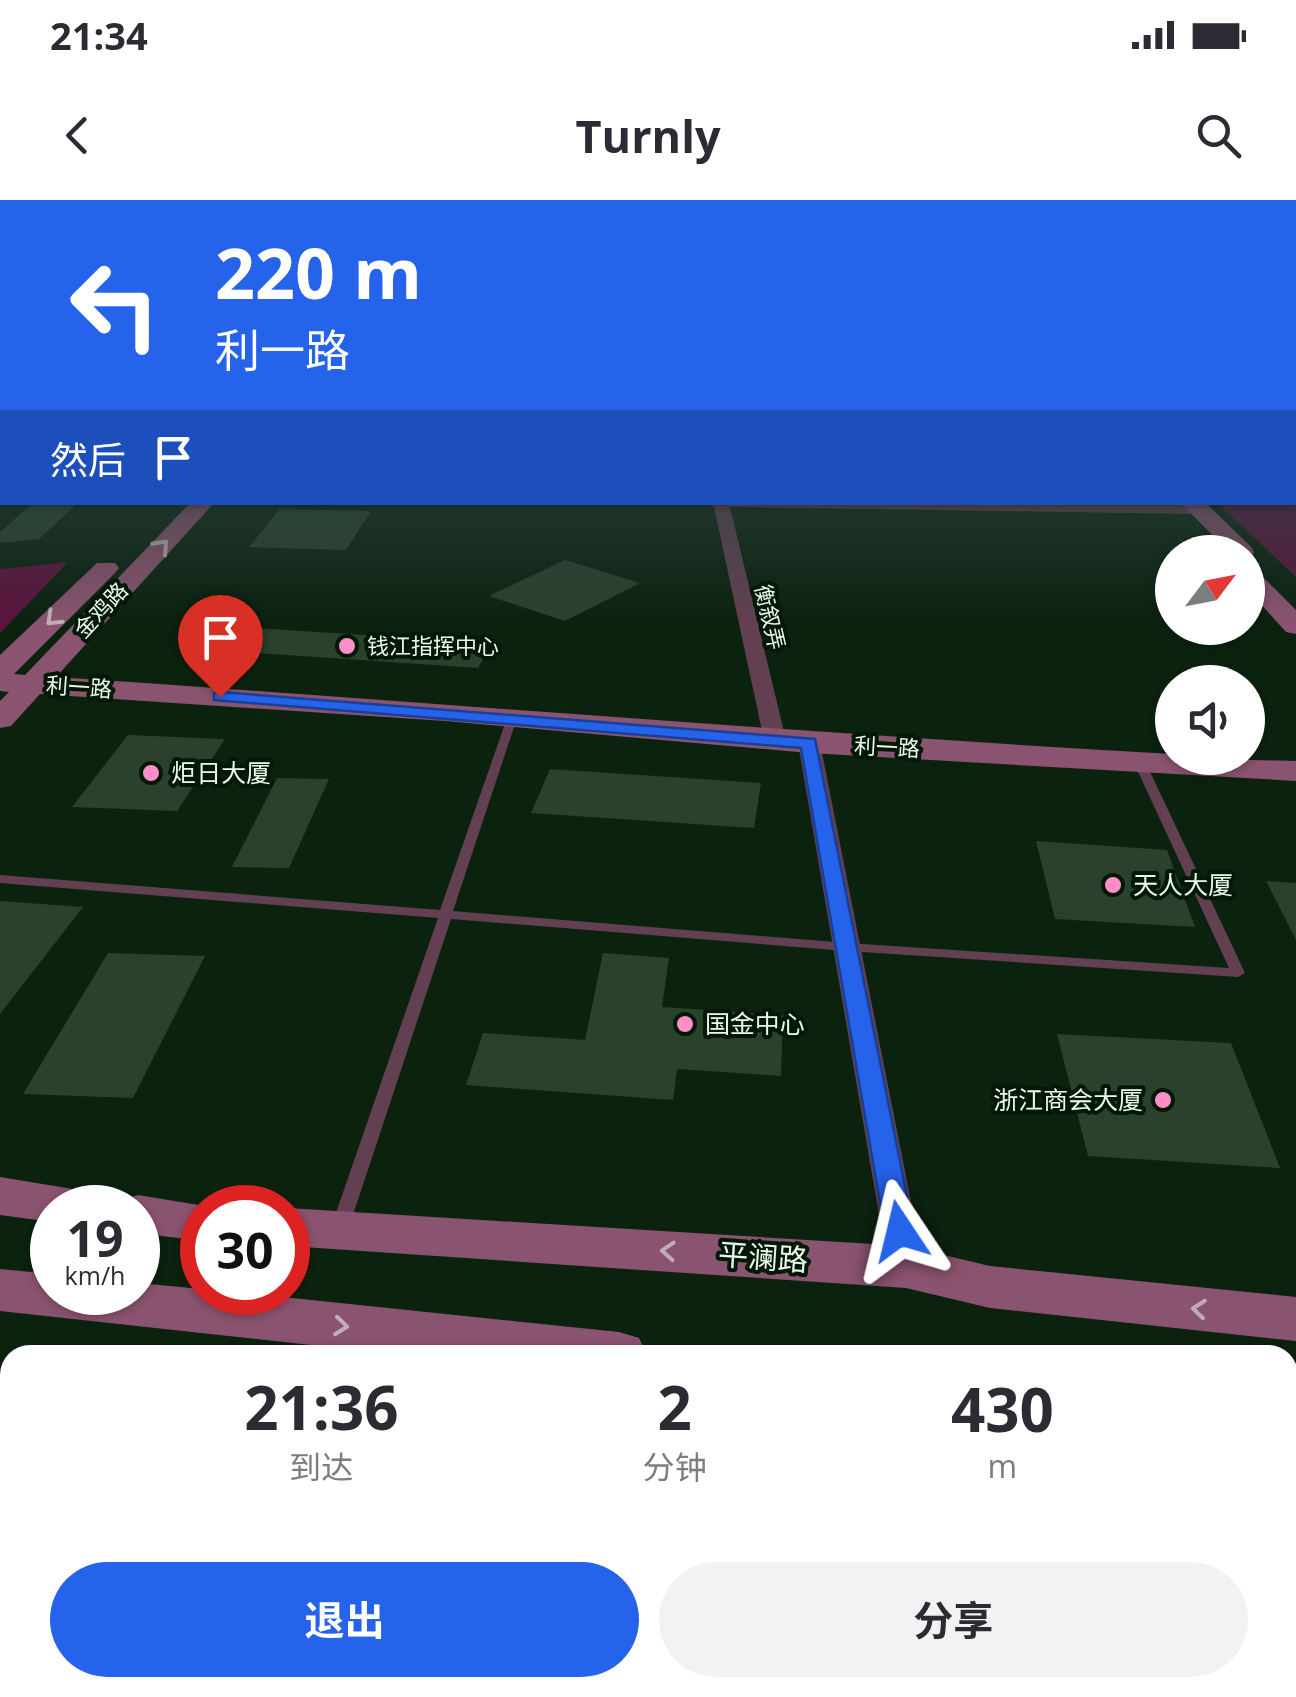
<!DOCTYPE html>
<html lang="zh">
<head>
<meta charset="utf-8">
<style>
  body { margin:0; font-family:"Open Sans","Noto Sans SC",sans-serif; background:#f2f2f3; color:#2b2b33; height:100vh; display:flex; flex-direction:column; font-size:38px; white-space:nowrap }
  * { box-sizing:border-box; margin:0 }
  p { font-size:32px; color:#7c7c81 }
  .icon { flex:none; width:55px; height:55px; fill:none; stroke:currentColor; stroke-width:2; stroke-linecap:round; stroke-linejoin:round }
  .map { position:relative; flex:1; overflow:hidden }
  .panel { position:absolute; left:0px; top:1145px; width:1298px; height:352px; display:flex; flex-direction:column; background:#fff; border-radius:30px 30px 0 0; box-shadow:0 2px 8px #0004 }
  .panel>* { flex:none }
  .top-card { position:absolute; left:0px; top:0px; width:1298px; height:305px; box-shadow:0 2px 8px #0004; background:#2563eb; color:#fff; overflow:hidden }
  .needle { width:65px; rotate:58deg }
  .controls { position:absolute; left:1155px; top:335px; display:grid; gap:20px }
  .controls a { display:grid; place-items:center; width:110px; height:110px; border-radius:50%; background:#fff; box-shadow:0 2px 8px #0004; font-size:50px }
  .speed { position:absolute; left:30px; top:985px; display:flex; gap:20px; font-size:50px; font-weight:700; text-align:center }
  .speed>* { display:grid; place-content:center; width:130px; height:130px; border-radius:50%; background:#fff; box-shadow:0 2px 8px #0004; line-height:1 }
  .speed small { font-size:25px; font-weight:400 }
  .speed .limit { border:15px solid #d22; background:#fff; color:#111 }
  .pin { position:absolute; display:grid; place-items:center; width:85px; height:85px; color:#fff; margin:-102px -42px; border-radius:50% 50% 50% 0; rotate:-45deg; box-shadow:0 0 10px #0007 }
  .pin .icon { rotate:45deg }
  .me { position:absolute; width:110px; margin:-55px; rotate:350deg; stroke-linejoin:round; filter:drop-shadow(0 0 8px #0008) }
  .turn { display:flex; align-items:center; gap:35px; height:210px; padding:0 50px; font-size:45px }
  .turn .icon { width:130px; height:130px; stroke-width:2.5 }
  .turn b { display:block; font-size:70px; line-height:85px }
  .then { display:flex; align-items:center; height:95px; padding:0 50px; background:#0003; gap:20px; font-size:38px }
  .eta { display:flex; justify-content:space-evenly; align-items:center; height:170px; text-align:center }
  .eta b { font-size:60px; font-weight:700; line-height:70px }
  .cta { display:flex; gap:20px; margin-top:auto; padding:20px 50px }
  .cta a { flex:1; height:115px; border-radius:60px; background:#2563eb; color:#fff; font-size:40px; font-weight:700; line-height:115px; text-align:center }
  .cta a+a { background:#f2f2f3; color:#2b2b33 }
  .status { display:flex; justify-content:space-between; align-items:center; height:70px; padding:0 50px; background:#fff; direction:ltr }
  .status svg { height:28px; fill:currentColor }
  header { display:flex; justify-content:space-between; align-items:center; height:130px; padding:0 50px; background:#fff; font-size:45px; font-weight:700 }
  .map>svg:first-child { display:block }
</style>
</head>
<body>
<div class="status"><b>21:34</b><svg viewBox="0 0 49 12"><path d="M0 12V9h3v3zM5 12V6h3v6zM10 12V3h3v9zM15 12V0h3v12zM26 1h20v11H26zM47 4h2v5h-2z"/></svg></div>
<header><svg class="icon" aria-label="back" viewBox="0 0 24 24"><path d="M15 5l-7 7 7 7"/></svg>Turnly<svg class="icon" aria-label="search" viewBox="0 0 24 24"><circle cx="10" cy="10" r="6"/><path d="M15 15l6 6"/></svg></header>
<div class="map">
<svg width="1296" height="1497" viewBox="0 0 1296 1497">
  <rect width="100%" height="100%" fill="#0b220f"/>
  <g fill="#5c143e">
    <polygon points="1296,214 1296,377 1217,303 1295,302"/>
    <polygon points="68,362 0,433 0,369"/>
  </g>
  <g fill="#29412d">
    <polygon points="34,302 79,302 39,339 0,343 0,332"/>
    <polygon points="280,309 371,311 346,350 249,347"/>
    <polygon points="565,360 640,383 565,421 489,396"/>
    <polygon points="223,426 492,443 478,468 201,449"/>
    <polygon points="128,535 225,539 177,611 72,607"/>
    <polygon points="550,569 761,583 754,628 531,613"/>
    <polygon points="277,578 329,579 289,668 232,667"/>
    <polygon points="1036,641 1167,650 1195,727 1055,719"/>
    <polygon points="1266,681 1296,683 1296,740"/>
    <polygon points="0,701 83,707 0,814"/>
    <polygon points="108,753 205,756 133,898 23,894"/>
    <polygon points="603,753 669,758 662,807 783,815 781,876 677,869 673,900 466,885 483,833 585,840"/>
    <polygon points="1057,834 1231,843 1280,968 1088,956"/>
  </g>
  <g fill="none" stroke-linecap="round" stroke-linejoin="round">
    <g fill="#634051" fill-rule="evenodd">
      <polygon points="512,515 517,518 453,711 847,743 1229,768 1133,561 1139,558 1145,561 1245,773 1238,777 847,751 451,719 348,1030 345,1035 339,1037 333,1035 330,1030 438,718 0,683 0,675 440,710 507,518"/>
      <polygon points="1007,1488 1031,1488 1033,1497 1009,1497"/>
    </g>
    <g fill="#634051" fill-rule="evenodd">
      <polygon points="703,302 1198,304 1206,309 1198,314 730,307 786,540 775,547 764,540 714,307"/>
      <polygon points="809,536 820,543 924,1067 919,1077 906,1081 893,1077 888,1067 798,543"/>
    </g>
    <g fill="#8a536f" fill-rule="evenodd">
      <rect x="0" y="255" width="2" height="12"/>
      <path d="M191,302h24l-159,175c372,25 744,56 1116,77v4l124,3v20l-487,-28 -364,-32 -405,-27 -29,32 -11,2v-27l9,-9 -9,-1v-36l97,-92h18l4,5 -4,5 -101,101 11,1z"/>
      <polygon points="1180,302 1205,302 1251,347 1254,352 1251,357 1248,358 1248,352 1229,352"/>
      <polygon points="1248,368 1257,371 1296,410 1296,434 1286,432 1248,390"/>
      <polygon points="0,977 109,995 116,1008 52,1008 52,1022 0,1015"/>
      <polygon points="138,995 217,1008 202,1008 202,1041 138,1033 138,1008 116,1008 120,1001"/>
      <polygon points="288,1008 906,1046 990,1066 1296,1097 1296,1141 990,1108 906,1088 288,1046"/>
      <polygon points="0,1069 52,1074 52,1092 138,1092 138,1083 202,1089 202,1092 235,1092 619,1132 639,1138 647,1155 403,1155 0,1111"/>
      <polygon points="1288,1202 1296,1203 1296,1255 1288,1254"/>
    </g>
  </g>
  <defs><path id="oneway-chevron" d="M-2-3.5L2.5 0L-2 3.5" fill="none" stroke-width="1.6" stroke-linecap="round" stroke-linejoin="round" transform="scale(2.5)"/></defs>
  <g stroke="#bfaeb4">
    <use href="#oneway-chevron" transform="translate(162 346) rotate(-47)"/>
    <use href="#oneway-chevron" transform="translate(53 419) rotate(136)"/>
    <use href="#oneway-chevron" transform="translate(668 1051) rotate(-176)"/>
    <use href="#oneway-chevron" transform="translate(1199 1109) rotate(-174)"/>
    <use href="#oneway-chevron" transform="translate(341 1126) rotate(6)"/>
  </g>
  <linearGradient id="sky" x2="0" y2="1"><stop stop-color="#061308"/><stop offset="0.5" stop-color="#2e4442"/><stop offset="1" stop-color="#2e4442" stop-opacity="0"/></linearGradient>
  <rect width="1296" height="424" fill="url(#sky)"/>
  <polygon fill="#2563eb" stroke="#184099" stroke-width="2.5" points="220,492 815,539 914,1031 910,1039 900,1042 889,1039 885,1031 801,548 214,500 214,493"/>
  <g fill="#fb8fc6" stroke="#031807" stroke-width="4">
    <circle cx="347" cy="446" r="10"/>
    <circle cx="151" cy="573" r="10"/>
    <circle cx="1113" cy="685" r="10"/>
    <circle cx="685" cy="824" r="10"/>
    <circle cx="1163" cy="900" r="10"/>
  </g>
  <g text-anchor="middle" stroke-width="8" stroke-linejoin="round" paint-order="stroke">
    <g font-size="22" fill="#ebf9ec" stroke="#031807">
      <text transform="translate(101 410) rotate(-47)" y="8">金鸡路</text>
      <text transform="translate(770 417) rotate(77)" y="8">衡叙弄</text>
      <text transform="translate(79 487) rotate(4)" y="8">利一路</text>
      <text transform="translate(887 547) rotate(3)" y="8">利一路</text>
    </g>
    <g font-size="22" fill="#ebf9ec" stroke="#031807" text-anchor="start">
      <text x="367" y="454">钱江指挥中心</text>
    </g>
    <g font-size="25" fill="#ebf9ec" stroke="#031807" text-anchor="start">
      <text x="171" y="582">炬日大厦</text>
      <text x="1133" y="694">天人大厦</text>
      <text x="705" y="833">国金中心</text>
      <text x="1143" y="909" text-anchor="end">浙江商会大厦</text>
    </g>
    <g font-size="30" fill="#ebf9ec" stroke="#031807">
      <text transform="translate(763 1058) rotate(4)" y="10">平澜路</text>
    </g>
  </g>
</svg>
<div class="controls">
<a><svg class="needle" viewBox="-14 -14 28 28"><path d="M0-13l5 13h-10z" fill="#e53935"/><path d="M0 13l5-13h-10z" fill="#7c7c81"/></svg></a>
<a><svg class="icon" aria-label="sound" viewBox="0 0 24 24"><path d="M4 9h4l5-4v14l-5-4H4zM17 9q2 3 0 6"/></svg></a>
</div>
<div class="speed"><div>19<small>km/h</small></div><div class="limit">30</div></div>
<div class="pin" style="left:220px;top:497px;background:#d93025"><svg class="icon" aria-label="arrive" viewBox="0 0 24 24"><path d="M6 21V4h12l-3 4 3 4H6"/></svg></div>
<svg class="me" style="left:900px;top:1031px" viewBox="-20 -20 40 40"><path d="M0-17L14 15 0 8-14 15z" fill="#2563eb" stroke="#fff" stroke-width="4"/></svg>
<div class="top-card">
<div class="turn"><svg class="icon" aria-label="left" viewBox="0 0 24 24"><path d="M17 20v-9H6M10 6l-5 5 5 5"/></svg><div><b>220 m</b>利一路</div></div>
<div class="then">然后<svg class="icon" aria-label="arrive" viewBox="0 0 24 24"><path d="M6 21V4h12l-3 4 3 4H6"/></svg></div>
</div>
<section class="panel">
<div class="eta">
<div><b>21:36</b><p>到达</p></div>
<div><b>2</b><p>分钟</p></div>
<div><b>430</b><p>m</p></div>
</div>
<div class="cta"><a>退出</a><a>分享</a></div>
</section>
</div>
</body>
</html>
